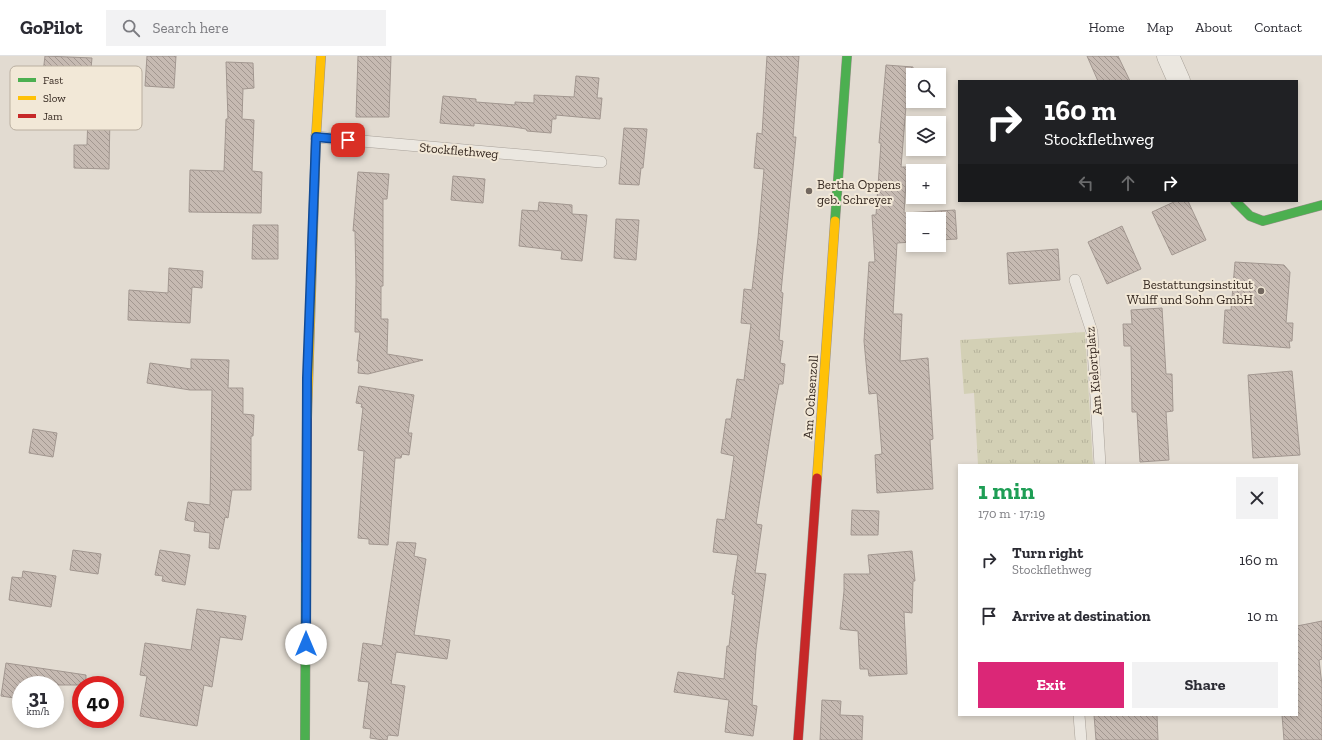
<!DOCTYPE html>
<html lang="en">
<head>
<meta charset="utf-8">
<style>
  body { margin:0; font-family:"Zilla Slab",serif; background:#f2f2f3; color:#2b2b33; height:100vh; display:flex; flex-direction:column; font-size:15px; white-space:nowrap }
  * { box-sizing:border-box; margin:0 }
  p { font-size:13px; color:#7c7c81 }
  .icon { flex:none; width:22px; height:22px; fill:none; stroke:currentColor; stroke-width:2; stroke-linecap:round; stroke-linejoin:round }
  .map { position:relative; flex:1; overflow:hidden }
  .panel { position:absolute; left:958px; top:408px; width:340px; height:252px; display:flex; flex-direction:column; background:#fff; border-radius:0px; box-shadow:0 2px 6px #0003 }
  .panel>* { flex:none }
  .hud { position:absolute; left:958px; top:24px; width:340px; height:122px; border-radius:0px; box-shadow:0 2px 6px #0003; background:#202124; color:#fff; overflow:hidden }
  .controls { position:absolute; left:906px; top:12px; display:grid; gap:8px }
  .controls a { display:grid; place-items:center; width:40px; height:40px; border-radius:0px; background:#fff; box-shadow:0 2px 6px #0003; font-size:20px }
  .speed { position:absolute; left:12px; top:620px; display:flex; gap:8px; font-size:20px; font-weight:700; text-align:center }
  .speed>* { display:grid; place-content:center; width:52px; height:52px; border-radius:50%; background:#fff; box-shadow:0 2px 6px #0003; line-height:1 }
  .speed small { font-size:10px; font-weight:400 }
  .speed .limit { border:6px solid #d22; background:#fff; color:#111 }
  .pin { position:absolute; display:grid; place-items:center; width:34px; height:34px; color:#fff; margin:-17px; border-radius:8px; box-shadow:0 2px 6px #0006 }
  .me { position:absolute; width:44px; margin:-22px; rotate:0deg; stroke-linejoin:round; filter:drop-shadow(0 0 3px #0008) }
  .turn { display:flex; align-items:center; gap:14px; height:84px; padding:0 20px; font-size:18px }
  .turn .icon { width:52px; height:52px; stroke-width:2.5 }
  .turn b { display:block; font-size:28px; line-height:34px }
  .lanes { display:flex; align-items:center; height:38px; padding:0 20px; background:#0003; justify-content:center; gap:20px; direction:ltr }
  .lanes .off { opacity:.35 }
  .round { display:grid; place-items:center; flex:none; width:42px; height:42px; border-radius:0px; background:#f2f2f3 }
  .head { display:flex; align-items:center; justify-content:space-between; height:68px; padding:0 20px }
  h1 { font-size:24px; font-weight:800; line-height:30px; color:#1e9e55 }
  .action { display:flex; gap:8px; margin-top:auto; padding:8px 20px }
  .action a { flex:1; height:46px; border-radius:0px; background:#db2777; color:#fff; font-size:16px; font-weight:800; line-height:46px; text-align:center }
  .action a+a { background:#f2f2f3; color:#2b2b33 }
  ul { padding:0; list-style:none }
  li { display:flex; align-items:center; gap:12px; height:56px; padding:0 20px }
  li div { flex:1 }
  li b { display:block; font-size:15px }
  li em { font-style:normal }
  header { display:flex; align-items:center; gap:24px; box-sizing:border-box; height:56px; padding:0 20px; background:#fff; border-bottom:1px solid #e1e1e2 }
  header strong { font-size:19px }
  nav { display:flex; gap:22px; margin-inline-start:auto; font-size:14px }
  .search { width:280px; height:36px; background:#f2f2f3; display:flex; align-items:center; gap:10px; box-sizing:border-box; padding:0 14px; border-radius:0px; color:#7c7c81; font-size:15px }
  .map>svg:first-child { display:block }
</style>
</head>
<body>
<header>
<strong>GoPilot</strong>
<div class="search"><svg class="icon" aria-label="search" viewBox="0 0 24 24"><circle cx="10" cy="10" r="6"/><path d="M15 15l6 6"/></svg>Search here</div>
<nav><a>Home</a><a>Map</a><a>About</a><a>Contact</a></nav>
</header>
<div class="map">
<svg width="1322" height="684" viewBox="0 0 1322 684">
  <defs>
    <pattern id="grass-tufts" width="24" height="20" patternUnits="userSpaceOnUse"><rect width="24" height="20" fill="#d3d0b5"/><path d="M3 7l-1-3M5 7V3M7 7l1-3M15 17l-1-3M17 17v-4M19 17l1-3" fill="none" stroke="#b6b39b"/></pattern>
    <pattern id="building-back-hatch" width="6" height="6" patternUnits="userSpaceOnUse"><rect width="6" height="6" fill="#c6bab2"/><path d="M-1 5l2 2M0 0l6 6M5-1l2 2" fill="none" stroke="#a29790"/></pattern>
  </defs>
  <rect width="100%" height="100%" fill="#e2dbd1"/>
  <polygon fill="url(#grass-tufts)" points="1085,276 1093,409 978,409 974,337 964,338 960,284"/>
  <g fill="url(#building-back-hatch)" stroke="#a29790">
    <polygon points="45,0 92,2 90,23 66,21 65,28 42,25"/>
    <polygon points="147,0 176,0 174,32 145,30"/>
    <polygon points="358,0 391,0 389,61 356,61"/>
    <polygon points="767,0 799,0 793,81 796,81 781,236 783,237 779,284 783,285 780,307 785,308 783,328 779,328 775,349 756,468 762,469 755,517 766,518 756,593 752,649 757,650 753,680 725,676 729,644 674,636 678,616 724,623 727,590 729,590 735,539 732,538 738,499 713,496 717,463 725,464 734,400 721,397 726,363 731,363 737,323 744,324 751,268 741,267 744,233 752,234 758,182 764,113 754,112 757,77 762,78"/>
    <polygon points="1087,0 1118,0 1130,25 1098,25"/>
    <polygon points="226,6 253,7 254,32 243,33 242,63 254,64 252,115 262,116 261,157 189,156 190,114 224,115 226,63 228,63"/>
    <polygon points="886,9 913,11 913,38 907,38 901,111 907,111 904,157 955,154 957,183 939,184 939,163 913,163 913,186 897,187 893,258 902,258 900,305 928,302 933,383 930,384 933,433 877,437 875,399 882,398 877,337 869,338 864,285 869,206 875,206 872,159 876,159 881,87 879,87"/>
    <polygon points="576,20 599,22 597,42 602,42 600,63 556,59 556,63 552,63 551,77 527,75 526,73 514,71 474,67 474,70 440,67 443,40 476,43 476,46 515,49 515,46 534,47 534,39 574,41"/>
    <polygon points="88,59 110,59 109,113 74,112 74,89 87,89"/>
    <polygon points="624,72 647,73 643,112 641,112 639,129 619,128"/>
    <polygon points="358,116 389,118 387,143 383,143 383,230 381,230 381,263 388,263 387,298 423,304 368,318 358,317 359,305 357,305 360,276 355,276 356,225 355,175 353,175"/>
    <polygon points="453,120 485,123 483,147 451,144"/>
    <polygon points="1176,145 1188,145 1206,184 1172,199 1152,156"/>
    <polygon points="539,146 572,149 572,158 587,159 582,205 561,203 562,195 519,190 522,154 538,155"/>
    <polygon points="616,163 639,164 636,204 614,202"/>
    <polygon points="253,169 278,169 278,203 252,203"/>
    <polygon points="1122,170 1141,213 1107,228 1088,186"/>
    <polygon points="1058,193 1060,224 1009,228 1007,197"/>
    <polygon points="1235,206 1284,209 1290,216 1286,267 1293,267 1292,285 1289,285 1290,292 1223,287 1225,254 1231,254"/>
    <polygon points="169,212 203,215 202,232 192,231 190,267 128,264 129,234 168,237"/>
    <polygon points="1162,252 1166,318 1172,318 1173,355 1166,356 1169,404 1140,406 1137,356 1132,356 1131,290 1124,290 1123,268 1132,268 1131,254"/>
    <polygon points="191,303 229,304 228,332 243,332 243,358 254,359 253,380 251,380 251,434 232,434 228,462 225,461 219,493 209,492 210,477 194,475 195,466 185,464 188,446 210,449 212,334 190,334 147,327 150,307 191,313"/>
    <polygon points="1292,315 1300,399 1253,402 1248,319"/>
    <polygon points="359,330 414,339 408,377 412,377 409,399 402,398 401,402 395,402 388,489 369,488 369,483 358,482 364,395 358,394 363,352 361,351 362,348 356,347"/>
    <polygon points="33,373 57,377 53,401 29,397"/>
    <polygon points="852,454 879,455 878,479 851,479"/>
    <polygon points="397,486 416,487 414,500 426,503 414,579 450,584 447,603 396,596 391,628 405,630 398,680 388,679 387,684 383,684 370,682 371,673 363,672 369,626 358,625 363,587 382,590"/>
    <polygon points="73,494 101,498 98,518 70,514"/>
    <polygon points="160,494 190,499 185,529 162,525 163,520 155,519"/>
    <polygon points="912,495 915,525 913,525 912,557 904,556 907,618 869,620 868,613 860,613 858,575 840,573 844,535 844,518 870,518 868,499"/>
    <polygon points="23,515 56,520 51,551 9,544 12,521 22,522"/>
    <polygon points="197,553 246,560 242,584 220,581 212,631 204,629 197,670 140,660 147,620 140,619 145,587 191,594"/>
    <polygon points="1322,565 1322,603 1319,604 1322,629 1322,684 1284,684 1282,659 1297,659 1297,570"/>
    <polygon points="6,607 86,619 86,629 21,629 21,643 1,640"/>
    <polygon points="822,644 841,645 840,659 863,660 862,684 820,684"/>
    <polygon points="1094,659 1157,659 1158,684 1096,684"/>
  </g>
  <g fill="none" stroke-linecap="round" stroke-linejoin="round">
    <defs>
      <g id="lane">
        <polyline points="316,81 601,106"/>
        <polyline points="1075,224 1092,276 1100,409"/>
        <polyline points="1079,659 1081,684"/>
      </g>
      <polyline id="street" points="1168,0 1179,25"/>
      <g id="fast">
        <polyline points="1235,145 1250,160 1263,165 1322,149"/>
        <polyline points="835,165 847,0"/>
        <polyline points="305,684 306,485"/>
      </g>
      <g id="slow">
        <polyline points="307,363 316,81 321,0"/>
        <polyline points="817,422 835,165"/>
      </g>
      <g id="jam">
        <polyline points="306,485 307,363"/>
        <polyline points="798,684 817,422"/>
      </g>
    </defs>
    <use href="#lane" stroke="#a8a199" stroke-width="12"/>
    <use href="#street" stroke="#a8a199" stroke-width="23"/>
    <use href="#fast" stroke="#979089" stroke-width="10"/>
    <use href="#slow" stroke="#979089" stroke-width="10"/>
    <use href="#jam" stroke="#979089" stroke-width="10"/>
    <use href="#lane" stroke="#ebe7e0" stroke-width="11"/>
    <use href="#street" stroke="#ebe7e0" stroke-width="22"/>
    <use href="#fast" stroke="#4caf50" stroke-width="9"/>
    <use href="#slow" stroke="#ffc107" stroke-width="9"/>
    <use href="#jam" stroke="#c62828" stroke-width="9"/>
  </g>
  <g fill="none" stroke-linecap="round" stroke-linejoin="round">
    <defs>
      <polyline id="route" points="306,588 307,322 316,81 348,84"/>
    </defs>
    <use href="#route" stroke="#114b97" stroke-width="10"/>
    <use href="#route" stroke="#1a73e8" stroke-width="7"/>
  </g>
  <g fill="#72675f" stroke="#f2e8d7" stroke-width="1.5">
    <circle cx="809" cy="135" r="4"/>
    <circle cx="1261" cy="235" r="4"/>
  </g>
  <g text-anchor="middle" stroke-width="4" stroke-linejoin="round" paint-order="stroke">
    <g font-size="13" fill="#362921" stroke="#f2e8d7">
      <text transform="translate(459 94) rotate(5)" y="5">Stockflethweg</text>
      <text transform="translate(1093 315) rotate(-95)" y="5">Am Kielortplatz</text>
      <text transform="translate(810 341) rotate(-86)" y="5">Am Ochsenzoll</text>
    </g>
    <g font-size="13" fill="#362921" stroke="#f2e8d7" text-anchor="start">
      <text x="817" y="133">Bertha Oppens<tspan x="817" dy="15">geb. Schreyer</tspan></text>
      <text x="1253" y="233" text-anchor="end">Bestattungsinstitut<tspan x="1253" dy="15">Wulff und Sohn GmbH</tspan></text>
    </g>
  </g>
  <rect x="10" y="10" width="132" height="64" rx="6" fill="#f2e8d7" stroke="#baafa0" stroke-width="1"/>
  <rect x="18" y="22" width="18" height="4" fill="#4caf50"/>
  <rect x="18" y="40" width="18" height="4" fill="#ffc107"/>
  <rect x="18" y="58" width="18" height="4" fill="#c62828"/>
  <g font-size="11" fill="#362921">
    <text x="43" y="28">Fast</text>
    <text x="43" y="46">Slow</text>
    <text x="43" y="64">Jam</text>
  </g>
</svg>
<div class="controls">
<a><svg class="icon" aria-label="search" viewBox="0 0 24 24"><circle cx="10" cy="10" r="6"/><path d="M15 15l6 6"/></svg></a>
<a><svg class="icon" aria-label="layers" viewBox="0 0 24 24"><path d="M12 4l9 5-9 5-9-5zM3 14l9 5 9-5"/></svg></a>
<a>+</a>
<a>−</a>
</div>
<div class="speed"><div>31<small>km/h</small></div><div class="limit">40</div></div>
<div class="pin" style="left:348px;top:84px;background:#d93025"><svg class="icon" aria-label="arrive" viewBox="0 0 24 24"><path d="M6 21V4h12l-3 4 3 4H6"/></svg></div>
<svg class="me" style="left:306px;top:588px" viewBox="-20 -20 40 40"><circle r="19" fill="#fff"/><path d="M0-13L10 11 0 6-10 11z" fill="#1a73e8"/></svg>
<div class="hud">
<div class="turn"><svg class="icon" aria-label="right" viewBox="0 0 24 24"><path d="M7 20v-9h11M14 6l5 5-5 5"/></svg><div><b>160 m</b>Stockflethweg</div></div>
<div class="lanes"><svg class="icon off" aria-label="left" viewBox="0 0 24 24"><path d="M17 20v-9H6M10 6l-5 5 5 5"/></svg><svg class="icon off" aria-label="ahead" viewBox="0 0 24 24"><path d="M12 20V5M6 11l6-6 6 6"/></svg><svg class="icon" aria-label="right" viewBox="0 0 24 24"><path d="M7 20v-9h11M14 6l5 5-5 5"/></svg></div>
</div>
<section class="panel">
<div class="head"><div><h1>1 min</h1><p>170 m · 17:19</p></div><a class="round"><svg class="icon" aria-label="close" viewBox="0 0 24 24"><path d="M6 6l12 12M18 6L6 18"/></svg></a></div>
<ul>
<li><svg class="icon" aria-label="right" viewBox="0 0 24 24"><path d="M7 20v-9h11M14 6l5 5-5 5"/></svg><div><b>Turn right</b><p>Stockflethweg</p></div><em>160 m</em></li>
<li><svg class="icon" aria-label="arrive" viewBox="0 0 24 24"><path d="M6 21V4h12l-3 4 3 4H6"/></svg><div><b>Arrive at destination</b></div><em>10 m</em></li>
</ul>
<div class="action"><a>Exit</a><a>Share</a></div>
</section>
</div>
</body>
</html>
